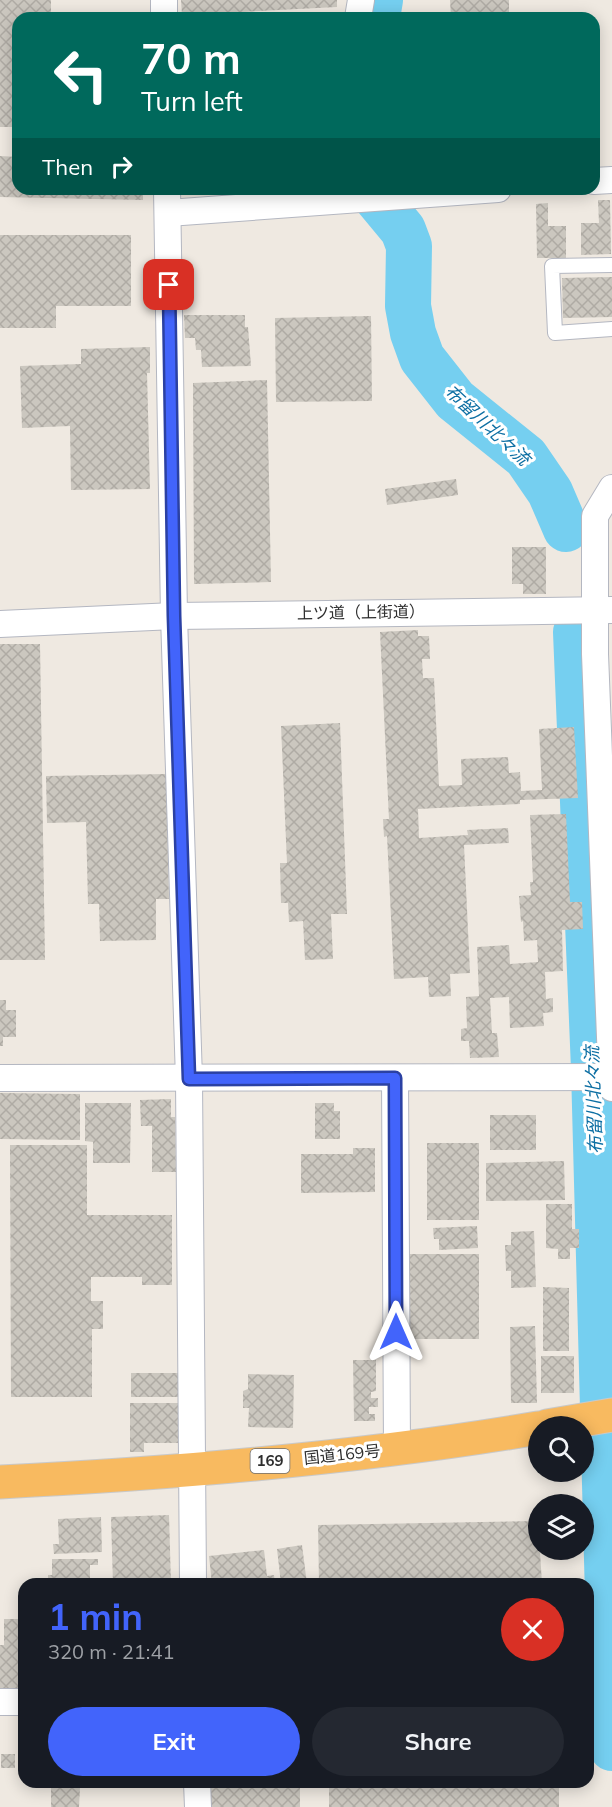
<!DOCTYPE html>
<html lang="en">
<head>
<meta charset="utf-8">
<style>
  body { margin:0; font-family:Mulish,"Noto Sans JP",sans-serif; background:#242831; color:#f1f3f6; height:100vh; display:flex; flex-direction:column; font-size:22px; white-space:nowrap }
  * { box-sizing:border-box; margin:0 }
  p { font-size:20px; color:#9ea1a6 }
  .icon { flex:none; width:33px; height:33px; fill:none; stroke:currentColor; stroke-width:2; stroke-linecap:round; stroke-linejoin:round }
  .map { position:relative; flex:1; overflow:hidden }
  .side { position:absolute; left:18px; top:1578px; width:576px; height:210px; display:flex; flex-direction:column; background:#171b24; border-radius:18px; box-shadow:0 3px 15px #0003 }
  .side>* { flex:none }
  .banner { position:absolute; left:12px; top:12px; width:588px; height:183px; border-radius:18px; box-shadow:0 3px 15px #0003; background:#00695c; color:#fff; overflow:hidden }
  .tools { position:absolute; left:528px; top:1416px; display:grid; gap:12px }
  .tools a { display:grid; place-items:center; width:66px; height:66px; border-radius:50%; background:#171b24; box-shadow:0 3px 15px #0003; font-size:30px }
  .pin { position:absolute; display:grid; place-items:center; width:51px; height:51px; color:#fff; margin:-26px; border-radius:12px; box-shadow:0 3px 9px #0006 }
  .me { position:absolute; width:66px; margin:-33px; rotate:0deg; stroke-linejoin:round; filter:drop-shadow(0 0 4px #0008) }
  .turn { display:flex; align-items:center; gap:21px; height:126px; padding:0 30px; font-size:27px }
  .turn .icon { width:78px; height:78px; stroke-width:2.5 }
  .turn b { display:block; font-size:42px; line-height:51px }
  .then { display:flex; align-items:center; height:57px; padding:0 30px; background:#0003; gap:12px; font-size:22px }
  .round { display:grid; place-items:center; flex:none; width:63px; height:63px; border-radius:32px; background:#242831 }
  .overview { display:flex; align-items:center; justify-content:space-between; height:102px; padding:0 30px }
  h1 { font-size:36px; font-weight:700; line-height:45px; color:#4264fb }
  .cta { display:flex; gap:12px; margin-top:auto; padding:12px 30px }
  .cta a { flex:1; height:69px; border-radius:36px; background:#4264fb; color:#fff; font-size:24px; font-weight:700; line-height:69px; text-align:center }
  .cta a+a { background:#242831; color:#f1f3f6 }
  .map>svg:first-child { display:block }
</style>
</head>
<body>
<div class="map">
<svg width="612" height="1807" viewBox="0 0 612 1807">
  <defs>
    <pattern id="building-cross-hatch" width="8" height="8" patternUnits="userSpaceOnUse" patternTransform="scale(1.5)"><rect width="8" height="8" fill="#cbc7bf"/><path d="M0 0l8 8M0 8l8-8" fill="none" stroke="#afaba4"/></pattern>
  </defs>
  <rect width="100%" height="100%" fill="#efe9e1"/>
  <g fill="none" stroke-linecap="round" stroke-linejoin="round">
    <g stroke="#75cff0" stroke-width="46">
      <polyline points="377,18 380,0"/>
      <polyline points="369,189 403,230 409,246 408,306 413,333 422,358 455,400 526,457 550,492 566,529"/>
      <polyline points="576,632 594,1069 612,1748"/>
    </g>
  </g>
  <g fill="url(#building-cross-hatch)">
    <polygon points="0,0 51,0 51,18 18,18 18,127 0,127"/>
    <polygon points="181,0 337,0 337,7 182,15"/>
    <polygon points="450,0 509,0 509,18 451,18"/>
    <polygon points="0,156 18,157 18,189 143,189 143,200 0,197"/>
    <polygon points="598,200 610,200 611,254 581,255 581,223 599,223"/>
    <polygon points="548,203 548,226 566,226 566,258 537,258 536,204"/>
    <polygon points="0,235 131,235 131,306 56,306 56,328 0,328"/>
    <polygon points="612,277 612,317 563,318 562,278"/>
    <polygon points="184,315 245,315 245,327 248,327 251,366 202,367 201,350 196,350 195,338 185,338"/>
    <polygon points="371,316 372,401 276,402 275,318"/>
    <polygon points="150,347 150,373 147,373 150,489 71,490 70,426 22,428 20,366 81,364 81,349"/>
    <polygon points="267,380 271,582 194,584 193,383"/>
    <polygon points="456,479 458,495 387,505 385,489"/>
    <polygon points="512,547 546,547 546,594 523,594 523,584 512,584"/>
    <polygon points="418,630 418,636 429,636 430,659 422,659 423,678 434,678 439,786 462,785 461,759 508,757 509,773 520,772 521,791 542,790 539,729 574,727 578,798 520,800 520,804 418,809 419,838 468,835 467,830 508,828 509,843 464,845 470,973 450,974 451,996 429,997 428,977 394,979 387,836 384,837 383,819 389,819 380,632"/>
    <polygon points="0,644 40,644 45,960 0,960"/>
    <polygon points="340,723 347,914 331,914 333,959 305,960 303,921 289,922 288,903 281,903 280,863 287,863 281,726"/>
    <polygon points="166,774 169,899 156,899 156,940 100,941 99,904 88,904 86,822 47,823 46,776"/>
    <polygon points="566,814 570,902 582,902 583,929 562,930 563,971 545,972 546,999 553,998 553,1012 543,1013 544,1026 510,1028 509,997 490,998 492,1033 497,1033 499,1057 470,1058 469,1041 461,1041 461,1029 467,1028 466,997 479,996 477,947 509,945 510,964 538,962 537,940 524,941 523,921 521,922 519,896 531,895 530,882 533,882 530,815"/>
    <polygon points="0,1000 6,1000 6,1010 16,1010 16,1037 3,1037 3,1046 0,1046"/>
    <polygon points="0,1093 80,1094 80,1140 0,1139"/>
    <polygon points="171,1099 171,1117 175,1117 176,1172 152,1172 152,1126 141,1126 140,1100"/>
    <polygon points="85,1103 131,1103 130,1163 93,1163 93,1142 85,1141"/>
    <polygon points="315,1103 334,1103 334,1111 340,1111 340,1139 315,1139"/>
    <rect x="490" y="1115" width="46" height="35"/>
    <rect x="427" y="1143" width="52" height="77"/>
    <polygon points="10,1145 87,1145 87,1215 172,1215 172,1285 142,1285 142,1277 91,1277 91,1301 103,1301 103,1329 92,1329 92,1397 11,1397"/>
    <polygon points="353,1148 375,1148 375,1192 301,1193 301,1154 353,1154"/>
    <polygon points="564,1161 565,1200 486,1201 486,1163"/>
    <polygon points="546,1204 572,1204 572,1229 579,1229 579,1248 570,1248 570,1259 558,1259 558,1249 546,1248"/>
    <polygon points="477,1226 478,1248 439,1250 439,1239 434,1239 433,1228"/>
    <polygon points="534,1231 536,1287 511,1288 511,1271 506,1271 505,1245 511,1245 511,1232"/>
    <rect x="405" y="1254" width="74" height="85"/>
    <polygon points="543,1287 569,1288 569,1351 543,1351"/>
    <polygon points="535,1326 537,1403 511,1403 510,1327"/>
    <rect x="541" y="1356" width="33" height="37"/>
    <polygon points="353,1360 376,1360 376,1391 371,1392 371,1398 378,1398 378,1407 369,1407 369,1414 375,1414 375,1421 354,1421"/>
    <rect x="131" y="1373" width="47" height="24"/>
    <polygon points="248,1374 294,1375 293,1428 248,1427 249,1408 243,1408 243,1391 248,1389"/>
    <polygon points="130,1403 180,1403 180,1443 144,1443 144,1452 130,1452"/>
    <polygon points="169,1515 171,1584 113,1584 111,1517"/>
    <polygon points="101,1517 102,1552 54,1554 53,1544 59,1544 58,1519"/>
    <polygon points="538,1521 542,1584 319,1584 318,1525"/>
    <polygon points="302,1545 307,1584 281,1584 277,1549"/>
    <polygon points="264,1550 267,1576 274,1575 275,1584 212,1584 209,1556"/>
    <polygon points="52,1559 98,1559 98,1565 90,1565 90,1584 48,1584 48,1575 52,1575"/>
    <polygon points="4,1619 24,1619 22,1689 0,1690 0,1645 4,1645"/>
    <rect x="1" y="1754" width="14" height="14"/>
    <polygon points="56,1782 84,1782 83,1788 80,1788 79,1807 51,1807 51,1786 56,1786"/>
    <polygon points="98,1782 186,1782 186,1785 98,1786"/>
    <rect x="329" y="1782" width="230" height="25"/>
    <rect x="211" y="1788" width="89" height="19"/>
  </g>
  <g fill="none" stroke-linecap="round" stroke-linejoin="round">
    <defs>
      <polyline id="service" points="612,265 552,266 555,333 612,329"/>
      <g id="minor">
        <polyline points="164,0 164,18"/>
        <polyline points="358,18 361,0"/>
        <polyline points="594,181 612,180"/>
        <polyline points="167,189 174,616 189,1079 193,1584"/>
        <polyline points="168,213 498,189"/>
        <polyline points="612,488 595,516 595,654 612,1088"/>
        <polyline points="0,624 174,616 612,610"/>
        <polyline points="0,1078 612,1077"/>
        <polyline points="395,1078 397,1448"/>
        <polyline points="0,1702 24,1702"/>
        <polyline points="197,1782 198,1807"/>
      </g>
      <g id="trunk">
        <polyline points="547,1426 612,1415"/>
        <path d="M0,1482c180,-9 361,-24 538,-54"/>
      </g>
    </defs>
    <use href="#service" stroke="#b4b7c1" stroke-width="16"/>
    <use href="#minor" stroke="#b4b7c1" stroke-width="28"/>
    <use href="#trunk" stroke="#c9c9c9" stroke-width="35"/>
    <use href="#service" stroke="#fff" stroke-width="14"/>
    <use href="#minor" stroke="#fff" stroke-width="26"/>
    <use href="#trunk" stroke="#f8ba60" stroke-width="33"/>
  </g>
  <g fill="none" stroke-linecap="round" stroke-linejoin="round">
    <defs>
      <polyline id="route" points="169,285 174,616 189,1079 395,1078 396,1332"/>
    </defs>
    <use href="#route" stroke="#2b41a3" stroke-width="15"/>
    <use href="#route" stroke="#4264fb" stroke-width="10"/>
  </g>
  <g text-anchor="middle" stroke-width="6" stroke-linejoin="round" paint-order="stroke">
    <rect fill="#fff" stroke="#6d6d6d" stroke-width="1.5" x="250.5" y="1449" width="39" height="24" rx="4.5"/>
    <g font-size="15" font-weight="bold" fill="#2e2e2e">
      <text x="270" y="1466">169</text>
    </g>
    <g font-size="16" fill="#2e2e2e" stroke="#fff">
      <text transform="translate(361 612) rotate(-1)" y="6">上ツ道（上街道）</text>
      <text transform="translate(342 1454) rotate(-6)" y="6">国道169号</text>
    </g>
    <g font-size="18" font-style="italic" fill="#0d6fa3" stroke="#fff">
      <text transform="translate(487 425) rotate(43)" y="6">布留川北々流</text>
      <text transform="translate(594 1100) rotate(-92)" y="6">布留川北々流</text>
    </g>
  </g>
</svg>
<div class="tools">
<a><svg class="icon" aria-label="search" viewBox="0 0 24 24"><circle cx="10" cy="10" r="6"/><path d="M15 15l6 6"/></svg></a>
<a><svg class="icon" aria-label="layers" viewBox="0 0 24 24"><path d="M12 4l9 5-9 5-9-5zM3 14l9 5 9-5"/></svg></a>
</div>
<div class="pin" style="left:169px;top:285px;background:#d93025"><svg class="icon" aria-label="arrive" viewBox="0 0 24 24"><path d="M6 21V4h12l-3 4 3 4H6"/></svg></div>
<svg class="me" style="left:396px;top:1332px" viewBox="-20 -20 40 40"><path d="M0-17L14 15 0 8-14 15z" fill="#4264fb" stroke="#fff" stroke-width="4"/></svg>
<div class="banner">
<div class="turn"><svg class="icon" aria-label="left" viewBox="0 0 24 24"><path d="M17 20v-9H6M10 6l-5 5 5 5"/></svg><div><b>70 m</b>Turn left</div></div>
<div class="then">Then<svg class="icon" aria-label="right" viewBox="0 0 24 24"><path d="M7 20v-9h11M14 6l5 5-5 5"/></svg></div>
</div>
<section class="side">
<div class="overview"><div><h1>1 min</h1><p>320 m · 21:41</p></div><a class="round" style="background:#d93025;color:#fff"><svg class="icon" aria-label="close" viewBox="0 0 24 24"><path d="M6 6l12 12M18 6L6 18"/></svg></a></div>
<div class="cta"><a>Exit</a><a>Share</a></div>
</section>
</div>
</body>
</html>
